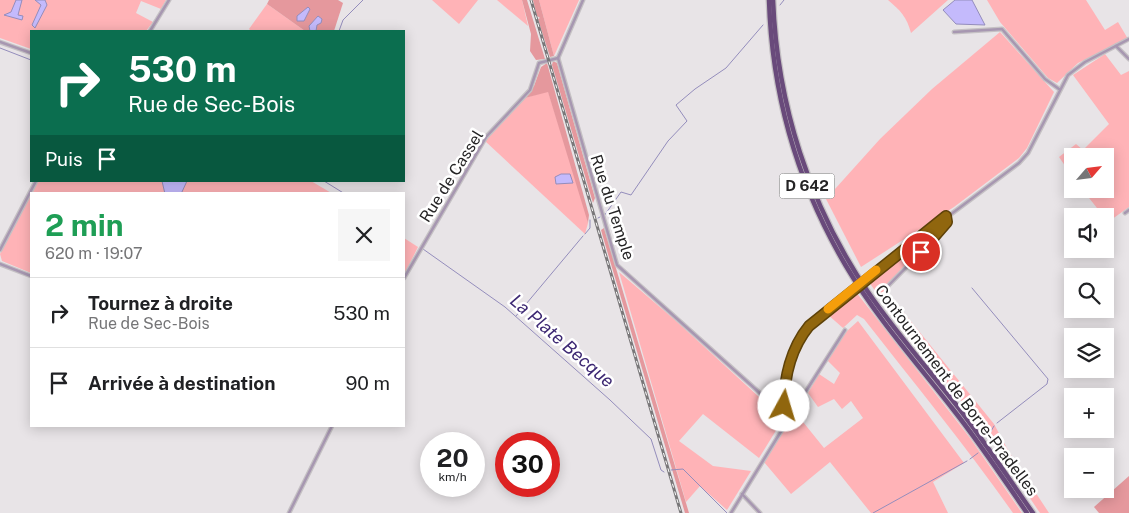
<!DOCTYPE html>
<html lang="fr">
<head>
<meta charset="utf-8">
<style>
  body { margin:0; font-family:"Public Sans",sans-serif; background:#f6f6f6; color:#202124; height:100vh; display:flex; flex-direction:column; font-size:19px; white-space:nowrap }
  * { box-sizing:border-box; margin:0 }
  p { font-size:16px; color:#757577 }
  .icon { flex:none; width:28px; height:28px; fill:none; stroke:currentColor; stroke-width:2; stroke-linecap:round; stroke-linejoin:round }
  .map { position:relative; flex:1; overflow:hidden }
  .sheet { position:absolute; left:30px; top:192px; width:375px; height:235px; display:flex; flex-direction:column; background:#fff; border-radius:0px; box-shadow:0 2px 12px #0003 }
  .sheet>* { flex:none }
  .banner { position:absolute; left:30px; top:30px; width:375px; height:152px; border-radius:0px; box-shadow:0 2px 12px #0003; background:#0b6e4f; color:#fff; overflow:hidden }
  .needle { width:32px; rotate:62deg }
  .tools { position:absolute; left:1064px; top:148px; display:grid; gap:10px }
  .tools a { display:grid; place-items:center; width:50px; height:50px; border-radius:0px; background:#fff; box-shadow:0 2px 12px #0003; font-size:25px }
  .speed { position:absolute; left:420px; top:432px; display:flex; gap:10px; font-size:25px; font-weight:700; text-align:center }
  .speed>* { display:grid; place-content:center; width:65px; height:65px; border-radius:50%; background:#fff; box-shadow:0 2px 12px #0003; line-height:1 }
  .speed small { font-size:12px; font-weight:400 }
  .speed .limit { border:8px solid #d22; background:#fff; color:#111 }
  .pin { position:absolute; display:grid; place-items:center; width:42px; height:42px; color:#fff; margin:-21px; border:2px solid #fff; border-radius:50%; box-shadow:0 1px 5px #0007 }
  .me { position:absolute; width:55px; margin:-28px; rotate:6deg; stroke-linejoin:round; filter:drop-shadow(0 0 4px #0008) }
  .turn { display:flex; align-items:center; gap:18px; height:105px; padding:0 15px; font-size:22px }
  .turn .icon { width:65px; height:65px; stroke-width:2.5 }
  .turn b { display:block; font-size:35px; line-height:42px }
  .then { display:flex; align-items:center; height:48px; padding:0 15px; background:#0003; gap:10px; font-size:19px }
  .round { display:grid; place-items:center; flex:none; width:52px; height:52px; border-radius:0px; background:#f6f6f6 }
  .head { display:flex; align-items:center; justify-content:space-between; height:85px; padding:0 15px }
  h1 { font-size:30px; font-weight:700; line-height:38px; color:#1e9e55 }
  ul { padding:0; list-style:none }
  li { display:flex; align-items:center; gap:15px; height:70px; padding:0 15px; border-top:1px solid #e0e0e0 }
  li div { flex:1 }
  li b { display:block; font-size:19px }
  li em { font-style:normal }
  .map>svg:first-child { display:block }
</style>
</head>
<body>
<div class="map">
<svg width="1129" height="513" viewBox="0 0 1129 513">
  <rect width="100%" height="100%" fill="#e8e4e7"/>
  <g fill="#ffb3b7">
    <polygon points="0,0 166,0 161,9 141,1 136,13 153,22 146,31 31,31 31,49 0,38"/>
    <polygon points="432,0 478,0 459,24"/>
    <polygon points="497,0 522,0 528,26"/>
    <polygon points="539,0 579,0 554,56"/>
    <path d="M888,0h60l-37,33c-4,-16 -11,-23 -23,-33z"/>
    <polygon points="987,0 1086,0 1105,30 1118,22 1128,39 1078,63 1057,83 1048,78 1000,22"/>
    <polygon points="267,4 305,31 251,31 249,29"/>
    <polygon points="1000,32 1054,92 1027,148 1019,158 954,207 861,267 826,199 880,139 932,89"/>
    <polygon points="1105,54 1121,75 1129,71 1129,207 1108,222 1082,189 1105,189 1105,156 1072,156 1072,176 1059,157 1076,144 1083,150 1109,124 1073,75"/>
    <polygon points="548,91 585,209 588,223 585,234 485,141 525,98"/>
    <polygon points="38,181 311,181 333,194 32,194"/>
    <polygon points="31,194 31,273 2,261 0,254"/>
    <polygon points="940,223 943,224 884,288 994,424 1009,452 1049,513 1040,513 977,420 901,328 869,282"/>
    <polygon points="404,238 418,247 404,275"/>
    <polygon points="619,272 675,320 783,419 759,458 703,414 679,441 713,466 751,471 727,510 700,486 686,502"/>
    <path d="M856,292l114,146 52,75h-9c-47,-67 -99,-130 -149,-194l-7,-4 -14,13 -16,-14z"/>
    <polygon points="858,321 964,463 933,482 948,513 871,513 830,462 791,494 764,462 795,412 824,448 863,418 851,401 842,409 834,399 818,407 808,393 819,374 834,384 840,373 827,360 847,331"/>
  </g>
  <g fill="#e5989d">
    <polygon points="269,0 338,0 343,3 334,31 305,31 267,4"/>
    <polygon points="522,0 527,0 545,59 536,60 530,51 531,34"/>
    <polygon points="533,0 539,0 554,56 550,57 538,19 540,18 537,16"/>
    <polygon points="553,61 557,63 595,198 593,203 552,65"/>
    <polygon points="547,63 589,215 588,223 548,92 525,98 534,86 541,67"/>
    <polygon points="604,228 689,513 685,513 605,244 601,230"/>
    <polygon points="1129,476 1129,513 1099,513 1094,507"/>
  </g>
  <g fill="#c4bafc" stroke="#948dbc">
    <polygon points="16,0 22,0 18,15 23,16 22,20 4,15 11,12"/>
    <polygon points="35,0 45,0 47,5 35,28 32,25 41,5"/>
    <polygon points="955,0 972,0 985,25 956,24 943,10"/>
    <polygon points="308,7 310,9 304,21 297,21 297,16"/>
    <polygon points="318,16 322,19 321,23 317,25 316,31 310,31 309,26"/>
    <polygon points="561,174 570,174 573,183 556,184 555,177"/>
    <polygon points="162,181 187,181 181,194 165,194"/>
  </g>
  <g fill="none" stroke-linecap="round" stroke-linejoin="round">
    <g stroke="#948dbc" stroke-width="1">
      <polyline points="780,5 784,0"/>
      <polyline points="339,31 343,20 363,0"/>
      <polyline points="0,48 31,60"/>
      <polyline points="324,181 345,194"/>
      <polyline points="604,216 621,192 631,195 668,141 687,121 676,105 695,89 726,68 763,25"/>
      <polyline points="598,218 600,217"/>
      <polyline points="585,234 590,228 590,220"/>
      <polyline points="423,249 505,307 610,400 651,439 661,470 664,472"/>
      <polyline points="972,288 1048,379 1047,384 997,423"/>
      <polyline points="516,316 583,236"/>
      <polyline points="987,438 994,426"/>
      <polyline points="970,459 978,453"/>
      <polyline points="671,470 683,469 727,513"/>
      <polyline points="873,513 967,461"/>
    </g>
    <defs>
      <g id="minor">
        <polyline points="150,31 169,0"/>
        <polyline points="954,32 1002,29 1045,79 1059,89"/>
        <polyline points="0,42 31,53"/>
        <polyline points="1116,46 1129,59"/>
        <polyline points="558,58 617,265 771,403 780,410 784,410"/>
        <polyline points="558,58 583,0"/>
        <polyline points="1125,213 1129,210"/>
        <polyline points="0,250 36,181"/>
        <polyline points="0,264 31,276"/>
        <polyline points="869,276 1019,163 1028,153 1068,75 1085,62 1129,39"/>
        <polyline points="404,278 486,137 530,90 539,63 558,58"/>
        <polyline points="886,288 925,248 947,222 947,216"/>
        <polyline points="786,416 792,413 845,330"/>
        <polyline points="742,494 760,513"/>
        <polyline points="289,513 332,426"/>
        <polyline points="731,513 785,425 784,402 788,372 796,345 814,320 852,290"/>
      </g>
      <g id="trunk">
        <path d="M769,0c3,94 29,185 77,266 30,51 70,96 106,142 27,34 51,70 75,105"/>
        <path d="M773,0c4,104 36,205 95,292 28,41 62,79 93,119 25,33 48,68 72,102"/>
      </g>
    </defs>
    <use href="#minor" stroke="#c5c1c4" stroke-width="5"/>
    <use href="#trunk" stroke="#c5c1c4" stroke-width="7"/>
    <use href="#minor" stroke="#a797b1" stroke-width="2.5"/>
    <use href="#trunk" stroke="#694a7b" stroke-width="4.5"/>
    <defs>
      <polyline id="rail" points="531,0 681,513"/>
    </defs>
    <use href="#rail" stroke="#797779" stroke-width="3"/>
    <use href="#rail" stroke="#fff" stroke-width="1" stroke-dasharray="4" stroke-linecap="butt"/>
    <defs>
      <polyline id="minor-bridge" points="852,290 869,276"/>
    </defs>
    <use href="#minor-bridge" stroke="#c5c1c4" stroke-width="5" stroke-linecap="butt"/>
    <use href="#minor-bridge" stroke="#a797b1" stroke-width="2.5"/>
  </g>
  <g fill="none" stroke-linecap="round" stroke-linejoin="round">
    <defs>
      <path id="route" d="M784,406c0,-28 7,-58 25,-80l137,-110 1,6 -26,30"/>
    </defs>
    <use href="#route" stroke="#5e4209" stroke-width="12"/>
    <use href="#route" stroke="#90660e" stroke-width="9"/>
    <polyline stroke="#f59e0b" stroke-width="9" points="828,309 876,270"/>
  </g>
  <g text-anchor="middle" stroke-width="5" stroke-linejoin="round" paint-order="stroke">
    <rect fill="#fff" stroke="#666" stroke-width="1" x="779.5" y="173.5" width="55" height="25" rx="4"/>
    <g font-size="15" font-weight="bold" fill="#252425">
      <text x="807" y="191">D 642</text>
    </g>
    <g font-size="16" fill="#252425" stroke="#fff">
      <text transform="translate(451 176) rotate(-58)" y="6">Rue de Cassel</text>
      <text transform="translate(613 207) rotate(72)" y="6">Rue du Temple</text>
      <text transform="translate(957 390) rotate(53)" y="6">Contournement de Borre-Pradelles</text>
    </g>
    <g font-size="18" font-style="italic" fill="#3d2873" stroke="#fff">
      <text transform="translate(562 341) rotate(41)" y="6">La Plate Becque</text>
    </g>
  </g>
</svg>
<div class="tools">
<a><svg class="needle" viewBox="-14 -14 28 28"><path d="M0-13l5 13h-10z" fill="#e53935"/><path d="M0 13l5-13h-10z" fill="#757577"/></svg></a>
<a><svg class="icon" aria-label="sound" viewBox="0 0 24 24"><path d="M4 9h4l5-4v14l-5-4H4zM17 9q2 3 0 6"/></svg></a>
<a><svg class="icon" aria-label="search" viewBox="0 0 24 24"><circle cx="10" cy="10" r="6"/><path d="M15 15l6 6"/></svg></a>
<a><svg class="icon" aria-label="layers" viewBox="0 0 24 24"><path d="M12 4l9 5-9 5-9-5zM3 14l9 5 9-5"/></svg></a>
<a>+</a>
<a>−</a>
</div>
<div class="speed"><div>20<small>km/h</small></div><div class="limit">30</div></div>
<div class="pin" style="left:921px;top:252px;background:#d93025"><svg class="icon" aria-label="arrive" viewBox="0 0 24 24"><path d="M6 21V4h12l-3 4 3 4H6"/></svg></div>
<svg class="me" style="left:784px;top:406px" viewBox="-20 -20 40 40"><circle r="19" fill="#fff"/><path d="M0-13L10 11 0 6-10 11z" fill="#90660e"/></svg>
<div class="banner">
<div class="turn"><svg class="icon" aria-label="right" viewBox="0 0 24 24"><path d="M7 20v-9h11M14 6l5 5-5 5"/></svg><div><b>530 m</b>Rue de Sec-Bois</div></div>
<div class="then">Puis<svg class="icon" aria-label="arrive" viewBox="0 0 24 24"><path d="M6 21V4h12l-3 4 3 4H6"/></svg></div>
</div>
<section class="sheet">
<div class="head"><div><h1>2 min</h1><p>620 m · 19:07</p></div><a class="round"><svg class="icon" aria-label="close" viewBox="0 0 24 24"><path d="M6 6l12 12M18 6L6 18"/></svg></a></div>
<ul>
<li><svg class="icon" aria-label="right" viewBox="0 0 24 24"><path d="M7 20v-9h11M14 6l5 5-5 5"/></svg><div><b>Tournez à droite</b><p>Rue de Sec-Bois</p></div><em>530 m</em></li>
<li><svg class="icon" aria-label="arrive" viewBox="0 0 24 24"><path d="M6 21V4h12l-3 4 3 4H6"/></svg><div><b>Arrivée à destination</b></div><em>90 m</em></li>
</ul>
</section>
</div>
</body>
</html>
